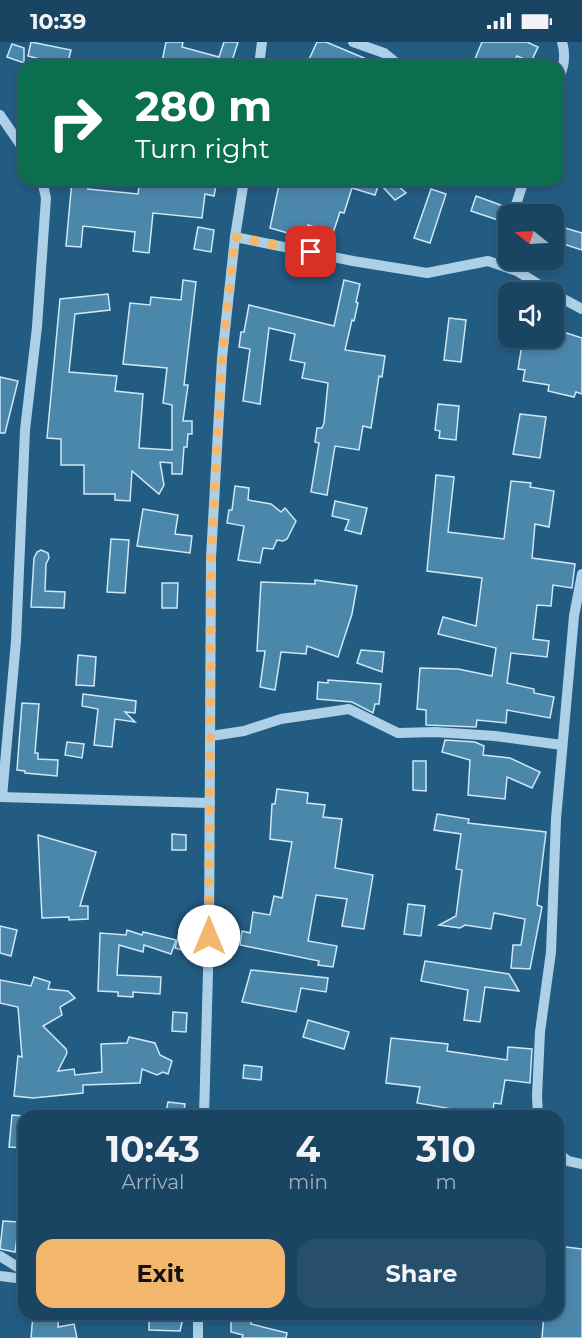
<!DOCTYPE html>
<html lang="en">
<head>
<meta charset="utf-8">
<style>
  body { margin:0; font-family:Montserrat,sans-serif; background:#274f6b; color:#f1f3f6; height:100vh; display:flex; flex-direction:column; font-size:22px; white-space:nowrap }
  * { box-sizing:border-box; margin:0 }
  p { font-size:20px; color:#9fb1be }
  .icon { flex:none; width:33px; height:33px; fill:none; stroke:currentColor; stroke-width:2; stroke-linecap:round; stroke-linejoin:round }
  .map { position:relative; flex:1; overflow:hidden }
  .details { position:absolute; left:18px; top:1068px; width:546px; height:210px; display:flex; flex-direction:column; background:#1a4562; border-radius:18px; box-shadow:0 3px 9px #0003,0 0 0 2px #385d77 }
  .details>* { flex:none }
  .hud { position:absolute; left:18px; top:18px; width:546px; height:126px; border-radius:18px; box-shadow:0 3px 9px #0003,0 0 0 2px #385d77; background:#0b6e4f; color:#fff; overflow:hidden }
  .needle { width:39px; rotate:288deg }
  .fabs { position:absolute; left:498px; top:162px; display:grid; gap:12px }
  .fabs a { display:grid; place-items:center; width:66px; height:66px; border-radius:12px; background:#1a4562; box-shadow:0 3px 9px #0003,0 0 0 2px #385d77; font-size:30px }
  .pin { position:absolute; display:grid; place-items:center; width:51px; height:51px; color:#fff; margin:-26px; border-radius:12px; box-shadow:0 3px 9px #0006 }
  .me { position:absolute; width:66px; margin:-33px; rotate:0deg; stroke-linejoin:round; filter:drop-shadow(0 0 4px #0008) }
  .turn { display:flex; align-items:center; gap:21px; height:126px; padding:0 18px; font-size:27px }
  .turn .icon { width:78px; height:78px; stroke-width:2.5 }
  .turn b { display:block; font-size:42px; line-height:51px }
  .eta { display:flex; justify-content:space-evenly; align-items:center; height:102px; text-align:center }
  .eta b { font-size:36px; font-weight:700; line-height:42px }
  .action { display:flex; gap:12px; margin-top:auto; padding:12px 18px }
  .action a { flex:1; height:69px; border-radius:18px; background:#f3b66d; color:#111; font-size:24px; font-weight:700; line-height:69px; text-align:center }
  .action a+a { background:#274f6b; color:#f1f3f6 }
  .status { display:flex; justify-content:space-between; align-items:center; height:42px; padding:0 30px; background:#1a4562; direction:ltr }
  .status svg { height:16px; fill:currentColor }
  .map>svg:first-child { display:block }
</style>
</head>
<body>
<div class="status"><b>10:39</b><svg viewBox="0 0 49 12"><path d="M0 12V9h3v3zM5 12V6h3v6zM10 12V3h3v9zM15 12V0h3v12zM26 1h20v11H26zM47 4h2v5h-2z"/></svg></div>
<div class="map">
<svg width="582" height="1296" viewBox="0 0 582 1296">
  <rect width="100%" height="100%" fill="#235c82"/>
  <g fill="#4b86ab" stroke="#cee7f6" stroke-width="1.5">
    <polygon points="31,0 71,8 67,24 28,14"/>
    <polygon points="166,0 183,0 182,5 219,15 224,0 238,0 232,19 236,20 236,24 183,24 162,20"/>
    <polygon points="317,0 326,0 383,24 306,24"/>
    <polygon points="482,0 527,0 538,5 531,20 517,14 512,24 502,24 492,20 490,24 472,24"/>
    <polygon points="12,2 24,6 24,21 7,15"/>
    <polygon points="72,138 89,138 88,147 138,152 140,138 217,138 214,154 205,152 202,176 153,171 149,211 133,209 135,190 83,184 81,205 66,204"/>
    <polygon points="280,138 380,138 375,153 352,146 344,171 340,170 333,191 308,183 305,196 270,186"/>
    <polygon points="380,142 398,144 406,151 395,158"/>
    <polygon points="431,147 446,152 430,201 414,196"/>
    <polygon points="476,154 506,165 501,179 471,169"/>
    <polygon points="198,185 214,188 211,210 194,207"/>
    <polygon points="565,186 582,191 582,208 560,201"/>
    <polygon points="183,238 196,240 184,343 188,343 183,379 192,379 192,392 188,392 187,405 184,405 182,432 172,432 172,421 160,420 164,443 159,452 132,429 130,459 115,458 115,452 84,452 84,423 61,423 61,397 47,396 60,257 108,252 110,268 75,272 69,330 117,334 115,349 143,352 139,406 172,408 172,363 163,361 167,326 123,322 130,261 150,263 151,255 181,258"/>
    <polygon points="344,238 360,242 356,260 358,261 354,279 352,278 345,308 385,314 382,335 379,334 371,386 363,384 359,408 335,404 327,453 311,450 319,401 315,400 317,386 322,386 324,381 328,341 302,336 305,321 290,318 295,292 269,286 260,362 243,359 250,307 239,305 241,290 244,290 249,263 334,284"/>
    <polygon points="449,276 466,278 461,320 444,318"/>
    <polygon points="554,287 582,296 582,352 576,350 574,355 548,349 549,343 523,339 525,328 518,327 523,296 554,296"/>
    <polygon points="0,335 18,339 5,391 0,391"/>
    <polygon points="438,362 459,364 456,398 439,396 440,389 435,388"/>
    <polygon points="520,372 546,375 540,416 513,412"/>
    <polygon points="436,433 454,435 448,490 504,497 511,439 531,441 530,445 554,449 549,485 535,482 532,516 575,522 572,546 553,543 551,564 537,563 533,597 549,599 547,615 511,611 507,641 534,647 534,651 554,655 550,676 507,668 506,681 477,678 476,685 426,683 426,668 417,667 420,626 458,627 492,634 496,606 438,592 443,575 476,584 482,536 427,529"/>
    <polygon points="235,444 249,446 248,458 271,462 281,470 285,466 296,479 287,497 283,499 277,498 273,507 263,506 260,521 238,518 244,484 227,481 229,468 232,468"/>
    <polygon points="335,459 367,466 361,492 345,488 349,478 332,474"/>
    <polygon points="143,467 178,473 175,492 192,494 190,511 137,504"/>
    <polygon points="111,497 129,498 125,551 107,550"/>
    <polygon points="41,508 48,511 49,516 46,522 45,549 65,550 64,566 31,565 34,516 37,510"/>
    <polygon points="315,538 357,544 352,572 338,615 307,604 306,612 281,610 275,648 260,645 265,609 257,609 261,540 315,542"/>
    <polygon points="162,541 178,541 177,566 162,566"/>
    <polygon points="361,608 384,610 382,630 357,621"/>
    <polygon points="78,613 96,615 94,644 76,643"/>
    <polygon points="328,638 381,642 379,662 375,662 373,671 352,660 317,657 318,640 328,641"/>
    <polygon points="83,652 136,659 135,671 125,670 135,680 115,677 112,705 94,703 98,667 82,664"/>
    <polygon points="22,661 39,662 35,711 38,711 38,717 58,718 57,734 25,731 25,729 17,728"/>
    <polygon points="445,698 475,700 484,704 483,713 510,716 540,730 532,746 507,735 505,757 468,753 470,718 442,710"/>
    <polygon points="67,700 84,702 82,716 65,713"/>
    <polygon points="413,719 426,719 426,749 413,748"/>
    <polygon points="277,747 308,751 307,761 325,763 323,775 342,777 335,826 373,833 364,887 342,884 347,857 316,853 308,899 337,904 333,925 318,923 319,919 240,903 242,889 250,891 253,870 270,873 274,854 282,856 292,800 270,797 272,762 275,762"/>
    <polygon points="437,772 469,777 468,781 546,790 537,863 542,865 530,927 511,926 513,903 521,903 525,877 494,871 491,887 465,883 460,886 439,883 456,874 462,828 456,827 461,792 434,788"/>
    <polygon points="172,792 186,793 186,808 172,808"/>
    <polygon points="38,793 96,810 80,864 88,864 88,877 69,878 69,875 42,876"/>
    <polygon points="408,862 425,864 421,894 404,892"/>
    <polygon points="0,884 17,888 11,914 0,911"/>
    <polygon points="181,885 195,889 188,910 175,906"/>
    <polygon points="127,888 142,893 143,890 176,898 171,912 144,903 143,910 119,903 117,933 161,935 160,952 133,950 133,955 118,954 118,950 98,949 100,891 126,893"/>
    <polygon points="425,919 509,932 519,949 485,945 480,980 464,978 468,948 421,939"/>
    <polygon points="251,928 328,936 326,950 301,946 296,970 242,960"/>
    <polygon points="34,935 50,940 48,947 68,949 75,956 60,965 62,973 43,984 66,1007 67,1011 58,1029 74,1027 75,1033 102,1030 101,1002 127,1001 129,995 155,1001 160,1013 172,1019 168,1032 163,1030 157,1033 142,1027 140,1041 83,1043 83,1051 33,1056 14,1054 18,1014 22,1015 18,965 0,961 0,938 31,944"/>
    <polygon points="173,970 187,971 186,990 172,989"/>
    <polygon points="308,978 349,990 344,1007 303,995"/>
    <polygon points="391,996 448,1002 447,1009 507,1018 508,1005 532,1007 530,1041 505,1038 501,1062 494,1061 492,1074 417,1061 420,1045 386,1041"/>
    <polygon points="244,1023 262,1025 261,1038 243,1036"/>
    <polygon points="168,1060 185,1062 183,1074 165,1074"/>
    <polygon points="12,1073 24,1074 24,1106 9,1105"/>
    <polygon points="3,1179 19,1180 15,1210 0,1207"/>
    <polygon points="558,1204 582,1207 582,1296 542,1296 544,1272 558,1272"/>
    <polygon points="33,1272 59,1272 58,1285 74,1282 77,1296 31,1296"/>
    <polygon points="149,1272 184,1272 180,1289 149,1288"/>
    <polygon points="231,1272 251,1272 251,1282 287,1291 286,1296 242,1296 243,1293 231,1290"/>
  </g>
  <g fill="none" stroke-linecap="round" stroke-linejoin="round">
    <g stroke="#abd0e8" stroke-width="10">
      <polyline points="353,0 384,11 400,24"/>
      <polyline points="259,24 262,0"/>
      <path d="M558,38c6,-12 8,-25 4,-38"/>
      <polyline points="0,73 24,108"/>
      <polyline points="513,172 524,138"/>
      <polyline points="235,195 353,219 427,231 488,219 517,229 551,250"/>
      <polyline points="554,252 582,267"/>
      <polyline points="211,694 244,689 281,677 349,667 398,691 435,690 495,694 562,703"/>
      <polyline points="0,755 210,761"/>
      <polyline points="2,755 16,599 25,388 37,285 46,156 42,138"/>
      <polyline points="204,1074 209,894 211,516 222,316 235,195 244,138"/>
      <polyline points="538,1074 537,1054 540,990 551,910 556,777 574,574 582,532"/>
      <polyline points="558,1111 568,1119 582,1122"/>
      <polyline points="0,1214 24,1229"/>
      <polyline points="0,1234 24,1237"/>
      <polyline points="198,1296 198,1272"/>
    </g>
  </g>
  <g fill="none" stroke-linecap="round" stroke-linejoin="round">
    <polyline stroke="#f3b66d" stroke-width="10" stroke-dasharray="0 18" points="209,894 211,516 222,316 235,195 311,210"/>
  </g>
</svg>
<div class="fabs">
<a><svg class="needle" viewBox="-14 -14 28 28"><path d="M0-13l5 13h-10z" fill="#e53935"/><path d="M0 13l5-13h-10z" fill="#9fb1be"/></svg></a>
<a><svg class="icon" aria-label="sound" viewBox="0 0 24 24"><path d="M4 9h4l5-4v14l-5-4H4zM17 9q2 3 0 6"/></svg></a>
</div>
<div class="pin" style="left:311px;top:210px;background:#d93025"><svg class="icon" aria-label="arrive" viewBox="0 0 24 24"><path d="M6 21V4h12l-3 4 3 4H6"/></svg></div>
<svg class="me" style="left:209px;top:894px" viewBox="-20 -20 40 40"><circle r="19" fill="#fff"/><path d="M0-13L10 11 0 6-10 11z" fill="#f3b66d"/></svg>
<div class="hud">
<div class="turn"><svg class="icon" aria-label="right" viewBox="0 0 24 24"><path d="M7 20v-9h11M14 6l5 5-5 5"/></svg><div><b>280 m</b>Turn right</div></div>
</div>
<section class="details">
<div class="eta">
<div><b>10:43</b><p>Arrival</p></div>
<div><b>4</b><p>min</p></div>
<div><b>310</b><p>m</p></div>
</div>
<div class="action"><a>Exit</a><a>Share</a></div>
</section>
</div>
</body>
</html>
